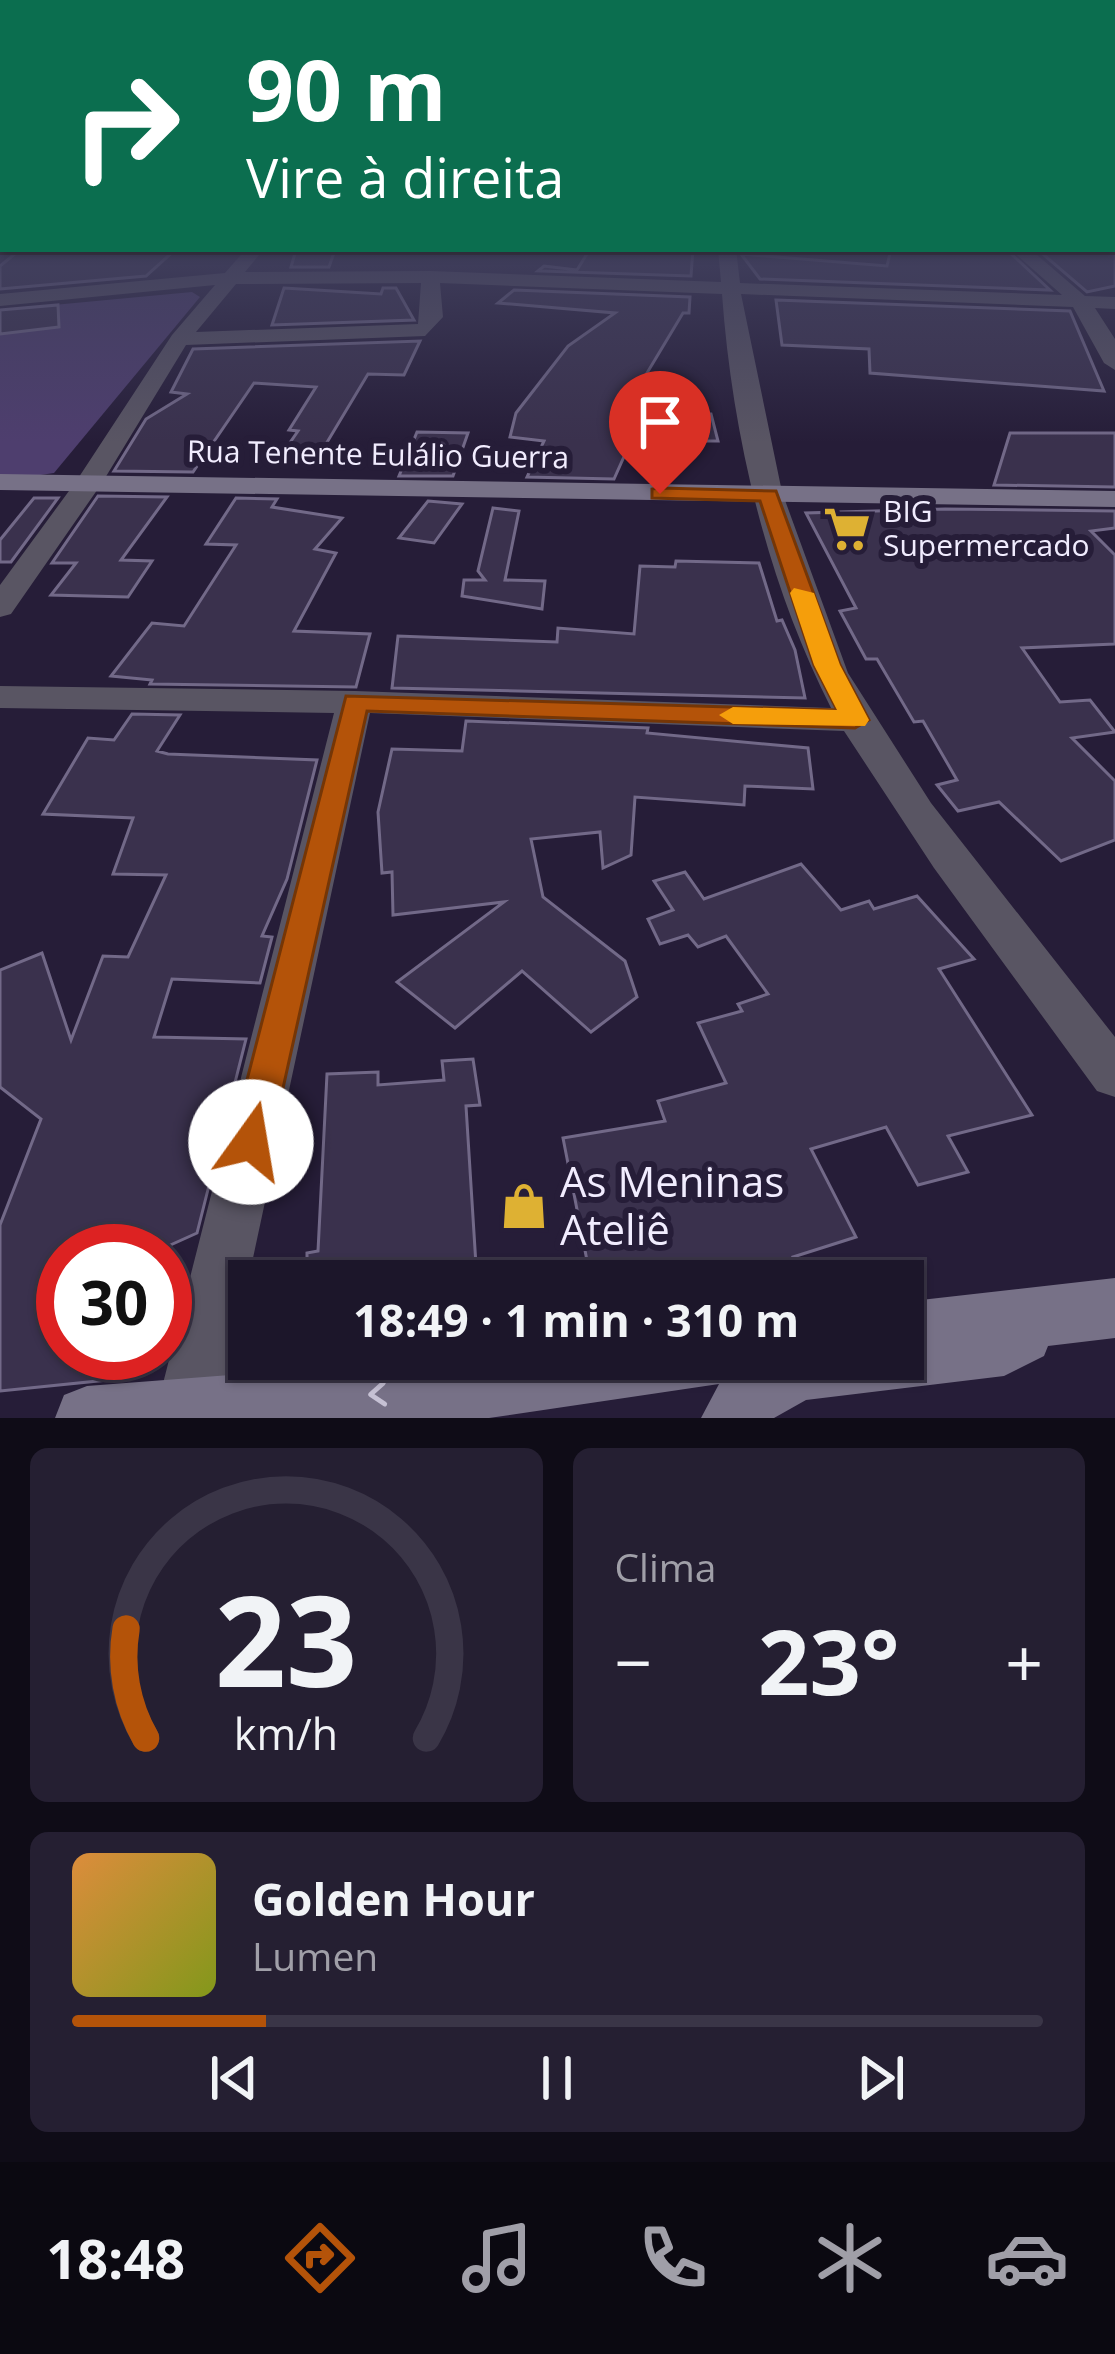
<!DOCTYPE html>
<html lang="pt">
<meta charset="utf-8">
<style>
body{margin:0;font-family:"Open Sans",sans-serif;background:#251f32;color:#f1f3f6;height:100vh;display:flex;flex-direction:column;font-size:45px;white-space:nowrap}
*{box-sizing:border-box;margin:0}
p{font-size:39px;color:#a09fa8}
.icon{flex:none;width:66px;height:66px;fill:none;stroke:currentColor;stroke-width:2;stroke-linecap:round;stroke-linejoin:round}
.map{position:relative;height:1418px;overflow:hidden}
.sheet{display:flex;flex-direction:column;gap:30px;padding:30px;background:#0f0c17;flex:1}
.sheet>*{flex:none}
.banner{position:absolute;left:0px;top:0px;width:1116px;height:252px;box-shadow:0 3px 9px #0004,0 0 0 3px #3a3547;background:#0b6e4f;color:#fff;overflow:hidden}
.speed{position:absolute;left:36px;top:1224px;display:flex;gap:24px;font-size:60px;font-weight:700;text-align:center}
.speed>*{display:grid;place-content:center;width:156px;height:156px;border-radius:50%;background:#1c162a;box-shadow:0 3px 9px #0004,0 0 0 3px #3a3547;line-height:1}
.speed .limit{border:18px solid #d22;background:#fff;color:#111}
.pin{position:absolute;display:grid;place-items:center;width:102px;height:102px;color:#fff;margin:-123px -51px;border-radius:50% 50% 50% 0;rotate:-45deg;box-shadow:0 0 12px #0007}
.pin .icon{rotate:45deg}
.me{position:absolute;width:132px;margin:-66px;rotate:13deg;stroke-linejoin:round;filter:drop-shadow(0 0 9px #0008)}
.turn{display:flex;align-items:center;gap:42px;height:252px;padding:0 48px;font-size:54px}
.turn .icon{width:156px;height:156px;stroke-width:2.5}
.turn b{display:block;font-size:84px;line-height:102px}
.big{font-size:90px;font-weight:700;line-height:1.1}
.sheet .card{flex:1;display:flex;flex-direction:column;justify-content:center;gap:18px;min-width:0;padding:0 42px;border-radius:18px;background:#251f32}
.sheet .dial{align-items:center;gap:0}
.dial svg{height:312px;overflow:visible;fill:none;stroke:#3a3547;stroke-width:7;stroke-linecap:round;text-anchor:middle}
.dial text{fill:#f1f3f6;stroke:none}
.song{display:flex;align-items:center;gap:36px}
.cover{width:144px;height:144px;border-radius:18px;background:linear-gradient(135deg,hsl(30 70% 55%),hsl(70 70% 35%))}
.played{height:12px;border-radius:6px;background:linear-gradient(90deg,#b45309 20%,#3a3547 20%)}
.keys{display:flex;justify-content:space-around;direction:ltr}
.heat{display:flex;justify-content:space-between;align-items:center;font-size:66px;direction:ltr}
.sheet .tiles{flex:1;display:grid;gap:30px;grid-template-columns:1fr 1fr}
.card:last-child{grid-column:span 2}
.trip{position:absolute;left:228px;top:1260px;width:696px;height:120px;border-radius:0px;background:#1c162a;box-shadow:0 3px 9px #0004,0 0 0 3px #3a3547;font-weight:700;line-height:120px;text-align:center}
.tab-bar{display:flex;height:192px;justify-content:space-around;align-items:center;background:#0b0911;color:#a09fa8}
.tab-bar .icon{width:84px;height:84px}
.tab-bar .current{color:#b45309}
.tab-bar b{font-size:54px;color:#f1f3f6}
.map>svg:first-child{display:block}
.green{fill:#4e3e6e}
.building{fill:#3a314d;stroke:#726988;stroke-width:3}
.lines{fill:none;stroke-linecap:round;stroke-linejoin:round}
.street{fill:#595563;fill-rule:evenodd}
.secondary{fill:#777187;fill-rule:evenodd}
.oneway{stroke:#c6c1d4}
.route{fill:#b45309;stroke:#753606;stroke-width:3}
.slow{fill:#f59e0b}
.labels{text-anchor:middle;stroke-width:12;stroke-linejoin:round;paint-order:stroke}
.far-street-label{font-size:30px;fill:#f1ecfe;stroke:#261d38}
.far-poi-label{font-size:30px;fill:#f1ecfe;stroke:#261d38;text-anchor:start}
.near-poi-label{font-size:42px;fill:#f1ecfe;stroke:#261d38;text-anchor:start}
</style>
<div class="map">
<svg width="1115" height="1418" viewBox="0 0 1115 1418">
<rect width="100%" height="100%" fill="#261d38"/>
<path class="green" d="M 192,292 L 200,297 L 54,473 L 0,481 L 0,310 Z"/>
<g class="building">
<path d="M 21,249 L 176,249 L 146,276 L 0,289 L 0,266 Z"/>
<path d="M 590,249 L 693,249 L 691,276 L 538,271 L 544,266 L 577,270 Z"/>
<path d="M 891,249 L 1006,249 L 1050,290 L 760,279 L 741,254 L 887,266 Z"/>
<path d="M 1037,249 L 1115,250 L 1115,286 L 1087,292 Z"/>
<path d="M 296,250 L 335,250 L 329,267 L 291,267 Z"/>
<path d="M 284,288 L 381,294 L 383,288 L 396,288 L 414,320 L 272,325 Z"/>
<path d="M 514,290 L 690,297 L 689,313 L 683,313 L 623,413 L 711,414 L 718,441 L 631,441 L 614,479 L 527,477 L 544,441 L 510,437 L 516,413 L 568,346 L 615,313 L 498,303 Z"/>
<path d="M 776,300 L 1070,311 L 1104,391 L 870,373 L 869,349 L 782,345 Z"/>
<path d="M 58,305 L 59,327 L 0,334 L 0,310 Z"/>
<path d="M 420,341 L 404,375 L 368,374 L 323,449 L 287,447 L 298,431 L 289,430 L 316,387 L 254,383 L 193,472 L 114,471 L 146,419 L 187,394 L 171,392 L 193,349 Z"/>
<path d="M 417,432 L 468,433 L 453,476 L 399,476 Z"/>
<path d="M 1010,433 L 1115,433 L 1115,487 L 994,485 Z"/>
<path d="M 98,496 L 167,497 L 121,560 L 152,561 L 128,597 L 51,595 L 76,563 L 52,563 Z"/>
<path d="M 34,498 L 58,498 L 11,562 L 0,562 L 0,540 Z"/>
<path d="M 236,498 L 277,499 L 272,507 L 342,518 L 315,549 L 336,553 L 294,631 L 370,634 L 356,687 L 150,684 L 152,680 L 111,676 L 152,623 L 184,626 L 236,545 L 206,544 Z"/>
<path d="M 428,501 L 462,504 L 434,543 L 399,538 Z"/>
<path d="M 493,508 L 519,511 L 505,580 L 545,581 L 542,609 L 462,596 L 464,580 L 485,580 L 478,571 Z"/>
<path d="M 945,509 L 1115,511 L 1115,528 L 1091,531 L 1115,555 L 1115,644 L 1022,648 L 1060,702 L 1090,700 L 1115,732 L 1072,738 L 1115,781 L 1115,840 L 1061,861 L 999,802 L 958,811 L 937,785 L 957,780 L 923,721 L 914,722 L 877,659 L 866,659 L 840,611 L 856,608 L 806,513 Z"/>
<path d="M 676,561 L 759,563 L 777,621 L 782,620 L 795,650 L 805,698 L 392,688 L 398,636 L 557,642 L 558,628 L 634,634 L 640,566 L 675,567 Z"/>
<path d="M 132,714 L 180,715 L 157,751 L 168,754 L 317,760 L 287,879 L 262,936 L 272,937 L 260,983 L 172,979 L 154,1037 L 246,1039 L 197,1233 L 157,1251 L 63,1251 L 63,1353 L 124,1353 L 117,1379 L 0,1391 L 0,1225 L 41,1119 L 0,1087 L 0,970 L 42,953 L 71,1040 L 103,956 L 128,957 L 166,875 L 113,874 L 133,818 L 43,814 L 88,738 L 114,740 Z"/>
<path d="M 466,721 L 648,728 L 647,733 L 808,748 L 813,789 L 745,786 L 744,805 L 635,797 L 631,855 L 603,868 L 600,832 L 531,839 L 543,897 L 625,961 L 637,997 L 591,1032 L 522,971 L 455,1028 L 397,982 L 504,902 L 393,915 L 392,872 L 382,873 L 378,812 L 392,749 L 462,751 Z"/>
<path d="M 801,864 L 841,910 L 869,901 L 874,909 L 917,896 L 974,959 L 939,969 L 1032,1115 L 948,1136 L 968,1172 L 918,1185 L 886,1127 L 811,1149 L 856,1237 L 793,1257 L 802,1281 L 591,1281 L 563,1138 L 665,1121 L 658,1101 L 726,1083 L 698,1023 L 742,1011 L 738,1004 L 768,994 L 726,936 L 698,947 L 688,935 L 660,944 L 648,919 L 673,910 L 654,881 L 685,872 L 704,899 Z"/>
<path d="M 473,1059 L 480,1105 L 466,1106 L 477,1281 L 307,1281 L 307,1253 L 318,1251 L 327,1074 L 378,1072 L 378,1085 L 444,1080 L 442,1061 Z"/>
</g>
<g class="lines">
<path class="street" d="M 246,249 L 264,249 L 245,272 L 430,271 L 721,282 L 718,249 L 736,249 L 740,283 L 1062,295 L 1010,249 L 1030,249 L 1085,296 L 1115,297 L 1115,309 L 1095,308 L 1115,339 L 1115,370 L 1104,363 L 1073,307 L 741,294 L 782,492 L 848,673 L 931,803 L 1115,1037 L 1115,1097 L 1097,1091 L 934,868 L 844,731 L 370,713 L 221,1407 L 217,1418 L 161,1418 L 157,1407 L 334,713 L 0,708 L 0,686 L 355,691 L 831,708 C 767,582 732,434 722,294 L 440,283 L 443,317 L 425,336 L 186,345 L 102,483 L 11,614 L 0,617 L 0,585 L 77,480 L 172,335 L 215,285 L 0,306 L 0,294 L 225,273 ZM 421,283 L 418,324 L 196,332 L 236,284 Z"/>
<g class="secondary">
<path d="M 0,474 L 1115,491 L 1115,507 L 0,490 Z"/>
<path d="M 1115,1278 L 1115,1338 L 1048,1346 L 1044,1356 L 1004,1376 L 806,1400 L 774,1418 L 701,1418 L 719,1384 L 489,1418 L 55,1418 L 64,1395 L 87,1386 L 440,1359 L 734,1359 L 728,1373 L 749,1359 L 903,1359 L 903,1302 Z"/>
</g>
</g>
<defs><path id="oneway-chevron" d="M-2-3.5L2.5 0L-2 3.5" fill="none" stroke-width="1.6" stroke-linecap="round" stroke-linejoin="round" transform="scale(3)"/></defs>
<use class="oneway" href="#oneway-chevron" transform="translate(378 1394) rotate(176)"/>
<linearGradient id="sky" x2="0" y2="1"><stop stop-color="#15101f"/><stop offset="0.55" stop-color="#41405e"/><stop offset="1" stop-color="#41405e" stop-opacity="0"/></linearGradient>
<rect width="1115" height="442" fill="url(#sky)"/>
<path class="route" d="M 660,488 L 776,491 L 840,665 L 869,720 L 855,728 L 367,711 L 271,1142 L 265,1156 L 251,1161 L 237,1156 L 231,1142 L 346,696 L 837,710 L 814,665 L 760,501 L 652,498 L 652,489 Z"/>
<path class="slow" d="M 794,588 L 814,593 L 840,665 L 869,720 L 865,726 L 733,724 L 719,715 L 733,707 L 837,710 L 814,665 L 790,593 Z"/>
<defs>
<symbol id="supermarket-bare" viewBox="-9 -9 18 18"><path d="M-6-5.5h2.5l.6 2H6L4.5 2H-2.5L-4.4-4H-6ZM-1.5 3.2a1.3 1.3 0 1 0 .1 0ZM3 3.2a1.3 1.3 0 1 0 .1 0Z" fill="#deb133" stroke="#261d38" stroke-width="2.5" paint-order="stroke"/></symbol>
<symbol id="shop-bare" viewBox="-9 -9 18 18"><path d="M-5-2.5h2.3a2.7 3.5 0 0 1 5.4 0H5L5.5 6h-11ZM-1.5-2.5h3a1.5 2.3 0 0 0-3 0Z" fill="#deb133" stroke="#261d38" stroke-width="2.5" paint-order="stroke"/></symbol>
</defs>
<g fill-rule="evenodd">
<use href="#supermarket-bare" x="814" y="496" width="66" height="66"/>
<use href="#shop-bare" x="491" y="1173" width="66" height="66"/>
</g>
<g class="labels">
<g class="far-street-label">
<text transform="translate(378 455) rotate(1)" y="10">Rua Tenente Eulálio Guerra</text>
</g>
<g class="far-poi-label">
<text x="883" y="522">BIG<tspan x="883" dy="34">Supermercado</tspan></text>
</g>
<g class="near-poi-label">
<text x="560" y="1197">As Meninas<tspan x="560" dy="48">Ateliê</tspan></text>
</g>
</g>
</svg>
<div class="speed"><div class="limit">30</div></div>
<div class="pin" style="left:660px;top:494px;background:#d93025"><svg class="icon" aria-label="arrive" viewBox="0 0 24 24"><path d="M6 21V4h12l-3 4 3 4H6"/></svg></div>
<svg class="me" style="left:251px;top:1142px" viewBox="-20 -20 40 40"><circle r="19" fill="#fff"/><path d="M0-13L10 11 0 6-10 11z" fill="#b45309"/></svg>
<div class="trip">18:49 · 1 min · 310 m</div>
<div class="banner">
<div class="turn"><svg class="icon" aria-label="right" viewBox="0 0 24 24"><path d="M7 20v-9h11M14 6l5 5-5 5"/></svg><div><b>90 m</b>Vire à direita</div></div>
</div>
</div>
<section class="sheet">
<div class="tiles">
<div class="card dial"><svg viewBox="0 0 100 80">
<path d="M14 69A42 42 0 1 1 86 69"/>
<path d="M14 69A42 42 0 0 1 9 41" stroke="#b45309"/>
<text x="50" y="56" font-size="32" font-weight="700">23</text>
<text x="50" y="72" font-size="11">km/h</text>
</svg></div>
<div class="card"><p>Clima</p>
<div class="heat"><a>−</a><b class="big">23°</b><a>+</a></div>
</div>
<div class="card">
<div class="song"><i class="cover"></i><div><b>Golden Hour</b><p>Lumen</p></div></div>
<div class="played"></div>
<div class="keys"><svg class="icon" aria-label="previous" viewBox="0 0 24 24"><path d="M18 5L8 12l10 7zM5 5v14"/></svg><svg class="icon" aria-label="pause" viewBox="0 0 24 24"><path d="M8 5v14M16 5v14"/></svg><svg class="icon" aria-label="next" viewBox="0 0 24 24"><path d="M6 5l10 7-10 7zM19 5v14"/></svg></div>
</div>
</div>
</section>
<nav class="tab-bar">
<b>18:48</b>
<svg class="icon current" aria-label="directions" viewBox="0 0 24 24"><path d="M12 3l9 9-9 9-9-9zM9 14v-3h6M13 9l2 2-2 2"/></svg>
<svg class="icon" aria-label="music" viewBox="0 0 24 24"><path d="M9 18V5l10-2v13"/><circle cx="6" cy="18" r="3"/><circle cx="16" cy="16" r="3"/></svg>
<svg class="icon" aria-label="phone" viewBox="0 0 24 24"><path d="M5 4h4l2 5-3 2q2 4 5 5l2-3 5 2v4C11 20 4 13 5 4z"/></svg>
<svg class="icon" aria-label="climate" viewBox="0 0 24 24"><path d="M12 3v18M4 7l16 10M4 17L20 7"/></svg>
<svg class="icon" aria-label="car" viewBox="0 0 24 24"><path d="M5 17H2v-5l4-1 3-4h7l3 4 3 1v5h-3M9 17h6M6 11h13"/><circle cx="7" cy="17" r="2"/><circle cx="17" cy="17" r="2"/></svg>
</nav>
